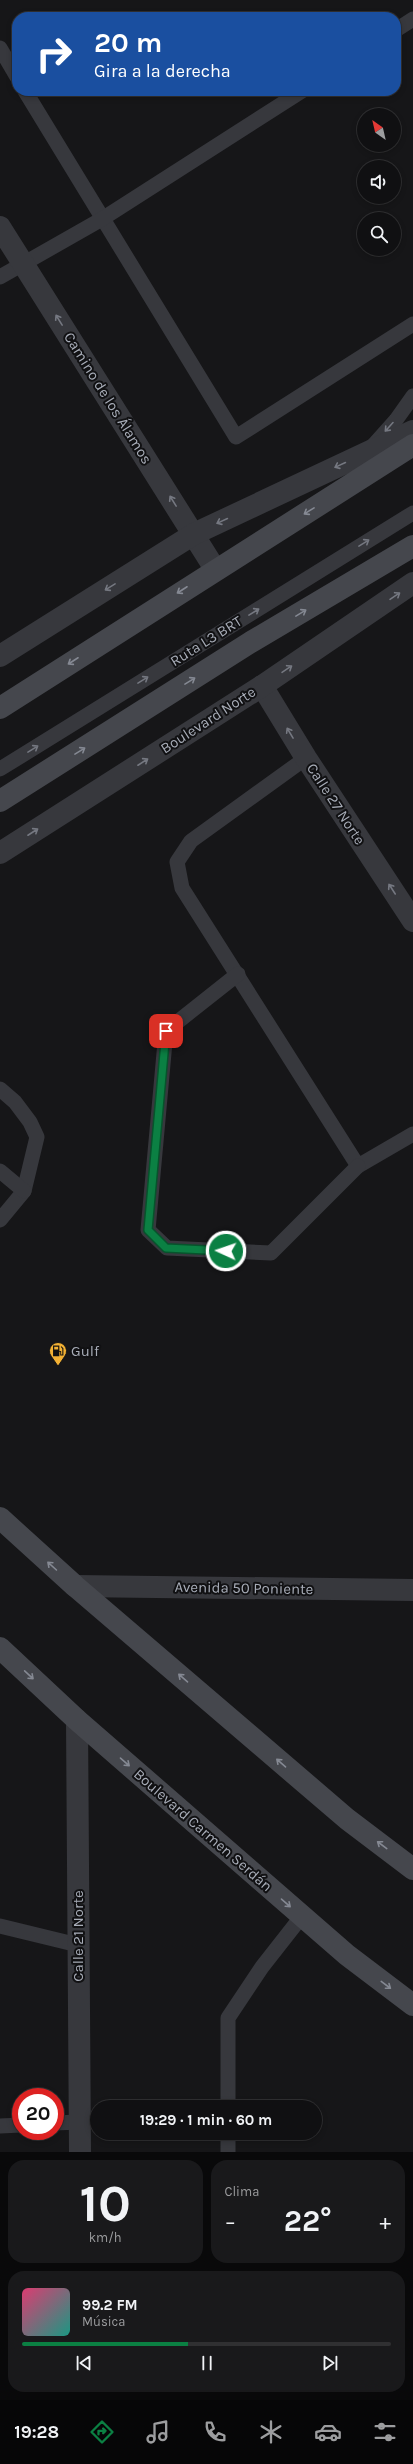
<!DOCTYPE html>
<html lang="es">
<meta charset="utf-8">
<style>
body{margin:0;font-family:Karla,sans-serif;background:#19191b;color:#f1f3f6;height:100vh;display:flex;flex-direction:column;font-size:15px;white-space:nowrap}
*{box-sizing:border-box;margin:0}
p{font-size:13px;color:#9c9d9f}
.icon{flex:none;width:22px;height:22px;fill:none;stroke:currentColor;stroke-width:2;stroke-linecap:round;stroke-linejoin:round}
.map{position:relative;height:2152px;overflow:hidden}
.sheet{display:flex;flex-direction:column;gap:8px;padding:8px;background:#09090a;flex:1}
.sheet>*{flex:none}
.top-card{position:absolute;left:12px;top:12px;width:389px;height:84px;border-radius:16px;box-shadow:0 2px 6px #0003,0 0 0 1px #303032;background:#1a4fa0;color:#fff;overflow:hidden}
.needle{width:26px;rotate:326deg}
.controls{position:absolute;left:357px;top:108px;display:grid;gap:8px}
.controls a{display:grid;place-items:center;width:44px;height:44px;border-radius:50%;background:#101012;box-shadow:0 2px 6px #0003,0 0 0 1px #303032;font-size:20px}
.speed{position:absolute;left:12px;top:2088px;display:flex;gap:8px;font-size:20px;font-weight:700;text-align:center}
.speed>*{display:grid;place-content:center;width:52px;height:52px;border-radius:50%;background:#101012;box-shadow:0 2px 6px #0003,0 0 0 1px #303032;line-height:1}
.speed .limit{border:6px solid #d22;background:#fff;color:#111}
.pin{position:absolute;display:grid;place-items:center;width:34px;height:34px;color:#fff;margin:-17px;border-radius:8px;box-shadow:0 2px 6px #0006}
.me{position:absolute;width:44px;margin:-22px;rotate:273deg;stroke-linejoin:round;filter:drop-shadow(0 0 3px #0008)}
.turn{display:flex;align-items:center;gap:14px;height:84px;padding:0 16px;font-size:18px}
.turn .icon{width:52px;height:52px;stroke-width:2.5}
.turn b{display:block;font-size:28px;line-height:34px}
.big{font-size:30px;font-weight:700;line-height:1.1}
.sheet .tile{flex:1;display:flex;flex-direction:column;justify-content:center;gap:6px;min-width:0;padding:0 14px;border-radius:16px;background:#19191b}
.sheet .dial{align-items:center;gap:0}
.dial b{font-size:52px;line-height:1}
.song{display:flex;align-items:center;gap:12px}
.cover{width:48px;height:48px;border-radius:6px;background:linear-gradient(135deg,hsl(340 70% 55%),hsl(170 70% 35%))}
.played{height:4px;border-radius:2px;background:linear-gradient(90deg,#0b8043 45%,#303032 45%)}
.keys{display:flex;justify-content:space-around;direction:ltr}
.heat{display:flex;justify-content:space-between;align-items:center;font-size:22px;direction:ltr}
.sheet .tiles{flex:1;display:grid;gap:8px;grid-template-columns:1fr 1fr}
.tile:last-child{grid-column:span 2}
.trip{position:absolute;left:90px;top:2100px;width:232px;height:40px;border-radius:20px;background:#101012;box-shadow:0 2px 6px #0003,0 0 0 1px #303032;font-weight:700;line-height:40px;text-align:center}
.tab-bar{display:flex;height:64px;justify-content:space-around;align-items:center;background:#060607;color:#9c9d9f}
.tab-bar .icon{width:28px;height:28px}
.tab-bar .selected{color:#0b8043}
.tab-bar b{font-size:18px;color:#f1f3f6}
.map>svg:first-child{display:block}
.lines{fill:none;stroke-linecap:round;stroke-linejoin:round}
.service{stroke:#37383d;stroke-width:15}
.minor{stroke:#37383d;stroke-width:22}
.tertiary{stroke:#37383d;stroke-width:22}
.secondary{stroke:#45474d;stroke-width:22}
.oneway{stroke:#757881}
.oneway2{stroke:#858993}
.route-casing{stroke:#07532c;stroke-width:10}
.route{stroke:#0b8043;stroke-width:7}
.labels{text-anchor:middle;stroke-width:4;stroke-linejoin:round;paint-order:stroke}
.street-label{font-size:15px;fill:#a8adb8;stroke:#111113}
.poi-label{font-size:15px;fill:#a8adb8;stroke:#111113;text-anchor:start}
</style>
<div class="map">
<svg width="413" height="2152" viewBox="0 0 413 2152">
<rect width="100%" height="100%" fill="#161618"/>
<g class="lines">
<g class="service">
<path d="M 396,30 L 413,19"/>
<path d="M 0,48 L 17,77"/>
<path d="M 25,91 L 236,437 L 413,324"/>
<path d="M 0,277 L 102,219 L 302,91"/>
<path d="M 371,448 L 396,420 L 413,396"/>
<path d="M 306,758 L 191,841 L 177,862 L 182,888 L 358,1166 L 413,1134"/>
<path d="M 0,769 L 413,513"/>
<path d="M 238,974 L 166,1031 L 148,1230 L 167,1248 L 271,1253 L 358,1166"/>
<path d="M 0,1089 L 15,1102 L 30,1122 L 37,1137 L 24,1191 L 0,1220"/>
<path d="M 0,1171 L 24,1191"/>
<path d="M 0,1926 L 78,1945"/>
<path d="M 228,2107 L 228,2018 L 262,1967 L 302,1916"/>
<path d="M 55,2123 L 79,2122"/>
<path d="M 0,2126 L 21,2125"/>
<path d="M 228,2133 L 228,2152"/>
</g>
<g class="minor">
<path d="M 0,227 L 215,569"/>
<path d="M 0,656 L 194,534 L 413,431"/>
<path d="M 262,686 L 306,758 L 413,921"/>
<path d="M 0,853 L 262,686 L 413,583"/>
<path d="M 75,1586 L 413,1590"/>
</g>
<path class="tertiary" d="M 77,1720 L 80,2152"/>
<g class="secondary">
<path d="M 0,708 L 413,445"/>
<path d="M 0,801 L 251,642 L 413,546"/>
<path d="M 0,1518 L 75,1586 L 347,1819 L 413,1869"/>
<path d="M 0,1648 L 77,1720 L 347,1955 L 413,2005"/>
</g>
</g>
<defs><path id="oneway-shaft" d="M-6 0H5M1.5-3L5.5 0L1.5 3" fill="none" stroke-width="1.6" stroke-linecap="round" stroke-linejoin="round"/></defs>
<g class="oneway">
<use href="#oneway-shaft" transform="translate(59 320) rotate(-122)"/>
<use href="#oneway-shaft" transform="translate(389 427) rotate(132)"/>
<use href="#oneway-shaft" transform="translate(340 465) rotate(155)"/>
<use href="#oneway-shaft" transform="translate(173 501) rotate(-122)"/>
<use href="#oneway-shaft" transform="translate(222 521) rotate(155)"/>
<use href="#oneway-shaft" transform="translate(364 543) rotate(-32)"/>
<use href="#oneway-shaft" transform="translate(110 587) rotate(148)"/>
<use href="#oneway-shaft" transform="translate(395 596) rotate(-34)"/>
<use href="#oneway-shaft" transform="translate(254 612) rotate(-32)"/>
<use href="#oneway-shaft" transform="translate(287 669) rotate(-34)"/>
<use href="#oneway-shaft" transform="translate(143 680) rotate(-32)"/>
<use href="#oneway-shaft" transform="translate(290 733) rotate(-121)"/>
<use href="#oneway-shaft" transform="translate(33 749) rotate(-32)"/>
<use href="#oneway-shaft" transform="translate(143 762) rotate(-33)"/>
<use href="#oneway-shaft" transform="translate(33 832) rotate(-33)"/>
<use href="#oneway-shaft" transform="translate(392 889) rotate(-123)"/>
</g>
<g class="oneway2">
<use href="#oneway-shaft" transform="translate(309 511) rotate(148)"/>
<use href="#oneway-shaft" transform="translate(182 590) rotate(147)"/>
<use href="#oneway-shaft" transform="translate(301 613) rotate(-31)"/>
<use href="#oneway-shaft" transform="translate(73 661) rotate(147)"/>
<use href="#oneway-shaft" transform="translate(190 681) rotate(-32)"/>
<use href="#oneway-shaft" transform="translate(80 751) rotate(-32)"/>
<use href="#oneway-shaft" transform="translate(52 1566) rotate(-138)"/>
<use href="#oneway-shaft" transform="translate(29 1675) rotate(43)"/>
<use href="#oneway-shaft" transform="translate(183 1678) rotate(-139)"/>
<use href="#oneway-shaft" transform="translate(125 1762) rotate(41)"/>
<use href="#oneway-shaft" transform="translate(281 1763) rotate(-139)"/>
<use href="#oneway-shaft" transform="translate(382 1845) rotate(-143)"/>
<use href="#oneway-shaft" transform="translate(286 1903) rotate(41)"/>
<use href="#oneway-shaft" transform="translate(386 1985) rotate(37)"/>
</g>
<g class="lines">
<defs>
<path id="route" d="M 166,1031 L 148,1230 L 166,1248 L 226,1251"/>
</defs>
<use href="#route" class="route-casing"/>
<use href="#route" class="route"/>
</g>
<defs>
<symbol id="fuel-pin" viewBox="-11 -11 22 30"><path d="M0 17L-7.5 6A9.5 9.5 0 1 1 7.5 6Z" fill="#f2b134" stroke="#111113"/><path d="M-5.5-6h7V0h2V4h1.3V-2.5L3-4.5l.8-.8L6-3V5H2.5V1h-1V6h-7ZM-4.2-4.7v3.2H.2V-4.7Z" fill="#111"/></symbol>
</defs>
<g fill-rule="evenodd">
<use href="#fuel-pin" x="48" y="1341" width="20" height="27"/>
</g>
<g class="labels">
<g class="street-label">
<text transform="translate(108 398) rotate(58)" y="5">Camino de los Álamos</text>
<text transform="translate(206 641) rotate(-32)" y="5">Ruta L3 BRT</text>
<text transform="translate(208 720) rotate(-33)" y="5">Boulevard Norte</text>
<text transform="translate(336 804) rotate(57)" y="5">Calle 27 Norte</text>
<text transform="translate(244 1588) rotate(1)" y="5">Avenida 50 Poniente</text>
<text transform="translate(203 1830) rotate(41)" y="5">Boulevard Carmen Serdán</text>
<text transform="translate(78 1936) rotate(-90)" y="5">Calle 21 Norte</text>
</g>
<g class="poi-label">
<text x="71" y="1356">Gulf</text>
</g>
</g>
</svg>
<div class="controls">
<a><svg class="needle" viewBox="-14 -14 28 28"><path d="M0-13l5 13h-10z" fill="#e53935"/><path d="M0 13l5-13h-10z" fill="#9c9d9f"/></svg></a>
<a><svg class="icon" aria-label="sound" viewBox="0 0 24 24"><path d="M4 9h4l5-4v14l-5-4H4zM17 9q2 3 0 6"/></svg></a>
<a><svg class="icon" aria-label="search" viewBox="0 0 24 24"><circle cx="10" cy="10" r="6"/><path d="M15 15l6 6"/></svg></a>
</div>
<div class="speed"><div class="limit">20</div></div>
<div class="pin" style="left:166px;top:1031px;background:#d93025"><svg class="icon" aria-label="arrive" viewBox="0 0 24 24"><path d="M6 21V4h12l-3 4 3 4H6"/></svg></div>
<svg class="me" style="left:226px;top:1251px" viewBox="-20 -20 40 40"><circle r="17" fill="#0b8043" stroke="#fff" stroke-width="3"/><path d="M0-11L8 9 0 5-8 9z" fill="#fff"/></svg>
<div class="trip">19:29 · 1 min · 60 m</div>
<div class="top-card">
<div class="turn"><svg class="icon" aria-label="right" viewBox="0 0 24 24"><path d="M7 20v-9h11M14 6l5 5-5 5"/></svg><div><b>20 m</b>Gira a la derecha</div></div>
</div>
</div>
<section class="sheet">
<div class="tiles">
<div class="tile dial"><b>10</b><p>km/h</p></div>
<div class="tile"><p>Clima</p>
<div class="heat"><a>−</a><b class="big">22°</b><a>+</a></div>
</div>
<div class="tile">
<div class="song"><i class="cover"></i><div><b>99.2 FM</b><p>Música</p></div></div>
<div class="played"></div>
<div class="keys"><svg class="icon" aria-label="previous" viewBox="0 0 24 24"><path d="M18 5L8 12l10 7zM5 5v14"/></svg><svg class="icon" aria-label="pause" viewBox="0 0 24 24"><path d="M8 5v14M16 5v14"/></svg><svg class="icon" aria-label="next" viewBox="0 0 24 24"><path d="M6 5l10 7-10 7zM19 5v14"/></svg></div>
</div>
</div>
</section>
<nav class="tab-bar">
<b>19:28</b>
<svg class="icon selected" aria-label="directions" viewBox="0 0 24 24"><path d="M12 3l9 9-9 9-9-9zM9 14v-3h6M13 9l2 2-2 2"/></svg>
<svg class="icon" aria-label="music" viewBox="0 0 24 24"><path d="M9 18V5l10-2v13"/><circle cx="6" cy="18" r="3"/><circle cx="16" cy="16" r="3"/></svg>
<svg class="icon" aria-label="phone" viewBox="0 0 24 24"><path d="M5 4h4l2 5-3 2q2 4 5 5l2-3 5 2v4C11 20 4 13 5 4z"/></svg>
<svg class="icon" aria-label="climate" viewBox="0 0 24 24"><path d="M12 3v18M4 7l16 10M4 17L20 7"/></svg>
<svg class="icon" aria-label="car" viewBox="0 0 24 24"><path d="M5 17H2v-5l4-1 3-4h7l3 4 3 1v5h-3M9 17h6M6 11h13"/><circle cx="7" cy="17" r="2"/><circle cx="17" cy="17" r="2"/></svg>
<svg class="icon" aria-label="filters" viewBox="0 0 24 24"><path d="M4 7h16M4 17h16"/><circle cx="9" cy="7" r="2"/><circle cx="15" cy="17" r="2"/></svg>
</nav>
